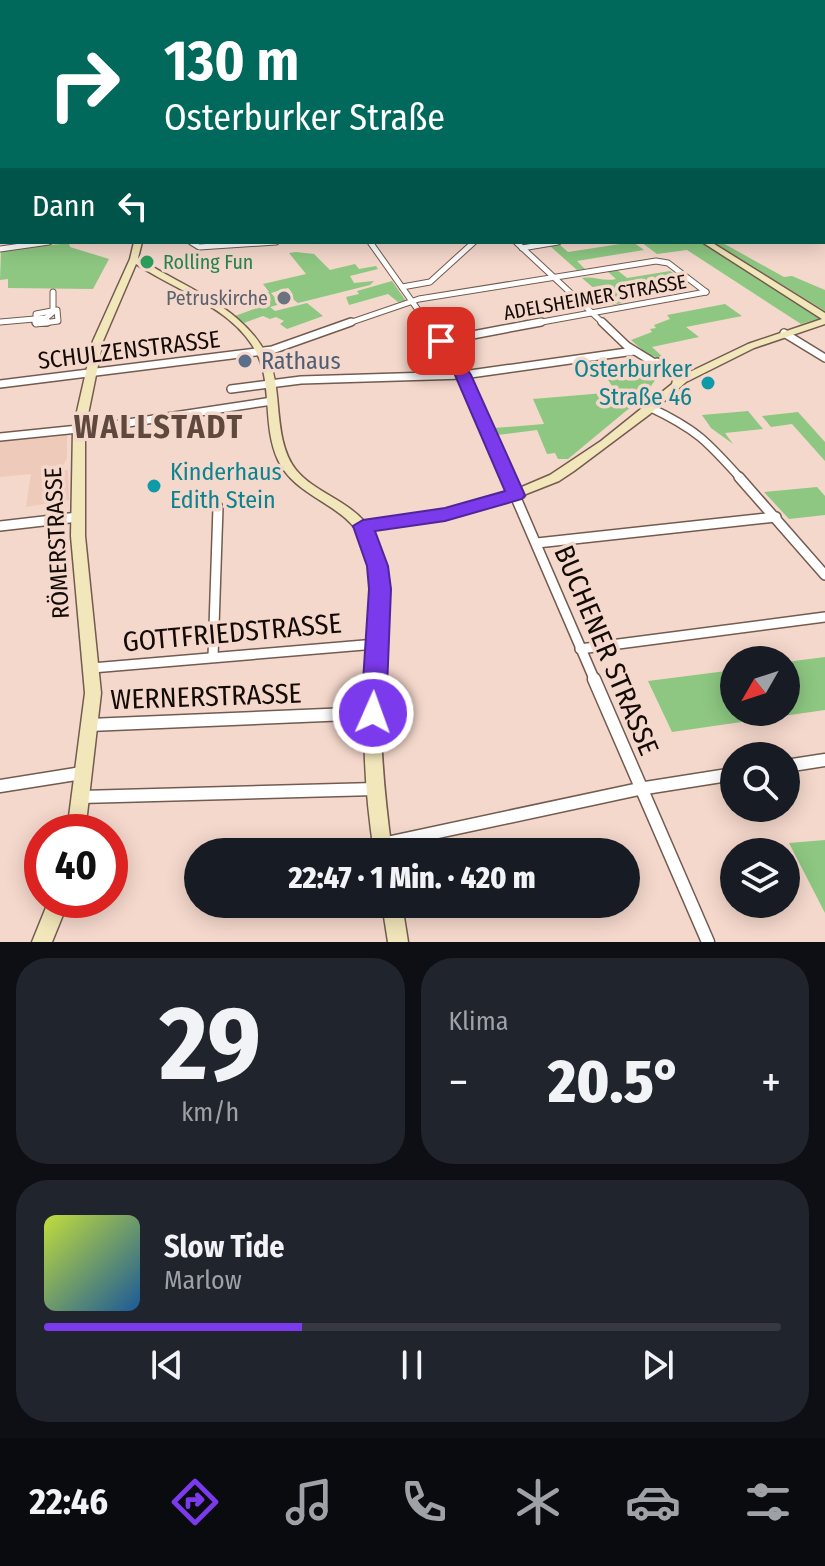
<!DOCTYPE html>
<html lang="de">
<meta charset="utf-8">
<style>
body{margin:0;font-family:"Fira Sans Condensed",sans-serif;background:#20242c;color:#f1f3f6;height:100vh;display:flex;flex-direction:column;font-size:30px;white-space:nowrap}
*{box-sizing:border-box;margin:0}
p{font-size:26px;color:#9ea1a6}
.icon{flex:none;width:44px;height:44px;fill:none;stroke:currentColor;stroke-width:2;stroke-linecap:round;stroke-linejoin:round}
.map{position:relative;height:942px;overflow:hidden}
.sheet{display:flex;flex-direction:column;gap:16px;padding:16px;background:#0d0f14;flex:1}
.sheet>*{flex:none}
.top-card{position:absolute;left:0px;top:0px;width:826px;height:244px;box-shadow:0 4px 20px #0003;background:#00695c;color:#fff;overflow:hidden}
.needle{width:52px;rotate:231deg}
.controls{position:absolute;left:720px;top:646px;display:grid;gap:16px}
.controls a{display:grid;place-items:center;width:80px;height:80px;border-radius:50%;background:#171b24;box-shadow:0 4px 20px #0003;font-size:40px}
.speed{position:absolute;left:24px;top:814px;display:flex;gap:16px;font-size:40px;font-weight:700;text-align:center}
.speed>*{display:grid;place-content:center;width:104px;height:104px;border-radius:50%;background:#171b24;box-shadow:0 4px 20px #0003;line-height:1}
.speed .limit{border:12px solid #d22;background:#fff;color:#111}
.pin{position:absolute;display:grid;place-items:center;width:68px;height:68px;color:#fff;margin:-34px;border-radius:16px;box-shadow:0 4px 12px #0006}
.me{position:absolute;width:88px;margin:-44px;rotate:2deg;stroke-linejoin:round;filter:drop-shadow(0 0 6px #0008)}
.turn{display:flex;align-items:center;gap:28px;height:168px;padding:0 32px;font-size:36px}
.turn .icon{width:104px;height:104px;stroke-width:2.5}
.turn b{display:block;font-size:56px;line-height:68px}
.then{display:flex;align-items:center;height:76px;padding:0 32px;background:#0003;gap:16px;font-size:30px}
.big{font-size:60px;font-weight:800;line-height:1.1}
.sheet .widget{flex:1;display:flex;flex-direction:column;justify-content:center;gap:12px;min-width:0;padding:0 28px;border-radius:32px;background:#20242c}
.sheet .dial{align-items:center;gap:0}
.dial b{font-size:104px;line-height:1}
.song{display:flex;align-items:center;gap:24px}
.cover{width:96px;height:96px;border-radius:12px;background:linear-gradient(135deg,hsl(70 70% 55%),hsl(210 70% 35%))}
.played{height:8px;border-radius:4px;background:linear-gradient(90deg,#7c3aed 35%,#363941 35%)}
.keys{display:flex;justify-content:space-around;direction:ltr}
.heat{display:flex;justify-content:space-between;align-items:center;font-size:44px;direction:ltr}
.sheet .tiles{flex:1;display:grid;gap:16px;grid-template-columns:1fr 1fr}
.widget:last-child{grid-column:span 2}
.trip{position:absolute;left:184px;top:838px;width:456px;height:80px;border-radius:40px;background:#171b24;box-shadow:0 4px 20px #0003;font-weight:800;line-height:80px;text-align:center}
.menu{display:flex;height:128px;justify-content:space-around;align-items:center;background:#090b0e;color:#9ea1a6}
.menu .icon{width:56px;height:56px}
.menu .selected{color:#7c3aed}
.menu b{font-size:36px;color:#f1f3f6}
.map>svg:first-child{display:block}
.built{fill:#eecaba}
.green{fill:#8dc781}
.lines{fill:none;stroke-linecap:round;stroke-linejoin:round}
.street-far3-casing{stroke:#735b50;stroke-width:7}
.street-far2-casing{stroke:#735b50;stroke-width:10}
.street-far1-casing{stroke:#735b50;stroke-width:12}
.street-casing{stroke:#735b50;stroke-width:15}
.secondary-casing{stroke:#735b50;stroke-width:3}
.highway-casing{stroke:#907415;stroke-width:3}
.street-far3{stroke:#fff;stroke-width:5}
.street-far2{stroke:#fff;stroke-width:7}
.street-far1{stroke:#fff;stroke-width:9}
.street{stroke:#fff;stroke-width:12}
.secondary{fill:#f2e6bb;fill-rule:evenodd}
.highway{fill:#d3ac1c;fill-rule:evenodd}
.route{fill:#7c3aed;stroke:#51269a;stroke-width:2}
.leisure-dot{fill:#2e9e5b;stroke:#f5d8cc;stroke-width:3}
.worship-dot{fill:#6b7280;stroke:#f5d8cc;stroke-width:3}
.service-dot{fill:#5c6f8a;stroke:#f5d8cc;stroke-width:3}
.culture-dot{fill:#0f9aa8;stroke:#f5d8cc;stroke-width:3}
.labels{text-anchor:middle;stroke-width:7;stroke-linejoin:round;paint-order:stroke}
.far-leisure-label{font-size:20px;fill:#27864d;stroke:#f5d8cc;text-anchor:start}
.far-street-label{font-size:20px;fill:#140b07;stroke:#f5d8cc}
.far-worship-label{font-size:20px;fill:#5b616d;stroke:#f5d8cc;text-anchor:end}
.street-label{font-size:24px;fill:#140b07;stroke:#f5d8cc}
.service-label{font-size:24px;fill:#4e5e75;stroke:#f5d8cc;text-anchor:start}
.culture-label{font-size:24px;fill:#0d838f;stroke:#f5d8cc;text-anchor:end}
.near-street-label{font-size:28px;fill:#140b07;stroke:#f5d8cc}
.district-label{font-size:32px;font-weight:bold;letter-spacing:2px;fill:#5f483d;stroke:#f5d8cc}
</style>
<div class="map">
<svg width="825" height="942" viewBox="0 0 825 942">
<rect width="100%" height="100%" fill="#f5d8cc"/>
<path class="built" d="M 49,434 L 49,438 L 67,435 L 67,458 L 61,470 L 68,470 L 69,500 L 26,507 L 31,474 L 0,477 L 0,439 Z"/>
<g class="green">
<path d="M 633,242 L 644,250 L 577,261 L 585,269 L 577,270 L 550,246 L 560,245 L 568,252 Z"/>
<path d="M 641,242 L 701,242 L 821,318 L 801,324 L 687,250 L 657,254 Z"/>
<path d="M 713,242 L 721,242 L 784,277 L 792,276 L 825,290 L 825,311 Z"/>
<path d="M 69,243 L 70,247 L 109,259 L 93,289 L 8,288 L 8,279 L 0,280 L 1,251 Z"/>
<path d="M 296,252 L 314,254 L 330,270 L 355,264 L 359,269 L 376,266 L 378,269 L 350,276 L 354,283 L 374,281 L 370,285 L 298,303 L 285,293 L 291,291 L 288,288 L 271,293 L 281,304 L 270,307 L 275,311 L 307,303 L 323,316 L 287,329 L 280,324 L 284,321 L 276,317 L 270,319 L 263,316 L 244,323 L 235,316 L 265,305 L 257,295 L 269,292 L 263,284 L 306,274 L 289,253 Z"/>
<path d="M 617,270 L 627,278 L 670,271 L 687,283 L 621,295 L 623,298 L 617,299 L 622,303 L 613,305 L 582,278 C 595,276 603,282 616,279 L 607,271 Z"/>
<path d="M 392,281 L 406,301 L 398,302 L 388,294 L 349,305 L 346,297 L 359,294 L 357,291 Z"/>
<path d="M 725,304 L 742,316 L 686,327 L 699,337 L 652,347 L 665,359 L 648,355 L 631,340 L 652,332 L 650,329 L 656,328 L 654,325 L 670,319 L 667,315 Z"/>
<path d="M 647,366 L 658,376 L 644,396 L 568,459 L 558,459 L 555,453 L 547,454 L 537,430 L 497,435 L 494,428 L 544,424 L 533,399 L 616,392 L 603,372 Z"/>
<path d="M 748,411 L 763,429 L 725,433 L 733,444 L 711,428 L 702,415 Z"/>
<path d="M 798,412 L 825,442 L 825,461 L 792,424 L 771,427 L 762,416 Z"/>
<path d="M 817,487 L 825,496 L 825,515 L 789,519 L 764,492 Z"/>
<path d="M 825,657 L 825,710 L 672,732 L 648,681 L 734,670 L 734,712 L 786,712 L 786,662 Z"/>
<path d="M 825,840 L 825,913 L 789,843 Z"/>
</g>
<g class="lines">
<defs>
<g id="street-far3">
<path d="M 191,242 L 199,247 L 276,242"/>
<path d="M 370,242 L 428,324"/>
<path d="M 516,242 L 604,324"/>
<path d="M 522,248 L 558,242"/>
<path d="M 0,249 L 49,242"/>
<path d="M 402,287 L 430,282 L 474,242"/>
<path d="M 57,310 L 58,321 L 36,324 L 36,314 Z"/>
<path d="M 0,322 L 46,318 L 53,312 L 53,292"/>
<path d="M 346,324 L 419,299 L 656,261 L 668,263 L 706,292"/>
<path d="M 531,324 L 706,292"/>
</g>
<g id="street-far2">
<path d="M 36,322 L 47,322"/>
<path d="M 426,322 L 463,375 L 508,479"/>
<path d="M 602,322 L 627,346 L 682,380"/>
<path d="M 784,333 L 825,358"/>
<path d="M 441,341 L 541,322"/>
<path d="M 657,362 L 689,375"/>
<path d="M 0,384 L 272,350 L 351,322"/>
<path d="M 231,389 L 301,380 L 463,375 L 634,351"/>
<path d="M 649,407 C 696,429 707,441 741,479"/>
<path d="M 0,437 L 108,426 L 272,401"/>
</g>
<g id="street-far1">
<path d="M 507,477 L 595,681"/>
<path d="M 739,477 L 825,575"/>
<path d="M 0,526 L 78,517"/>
<path d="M 537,543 L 776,517"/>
<path d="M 580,649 L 825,617"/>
<path d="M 213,657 L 218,507"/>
<path d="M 92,668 L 376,644"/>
</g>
<g id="street">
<path d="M 594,679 L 708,942"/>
<path d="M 89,725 L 373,713"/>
<path d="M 786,766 L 825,760"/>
<path d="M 0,786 L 82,773"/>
<path d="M 81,797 L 375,789"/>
<path d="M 382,844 L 639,789 L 734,774"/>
</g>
<g id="secondary">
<rect x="824" y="131" width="1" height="4"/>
<rect x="0" y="183" width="2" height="4"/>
<rect x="824" y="189" width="1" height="4"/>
<path d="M 134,242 L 142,242 L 138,258 C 189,291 263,313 275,381 C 280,409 277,446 296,470 C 313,491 344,499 364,521 L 445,510 L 510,492 L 550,475 L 601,441 L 672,384 L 673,380 L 748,344 L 822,319 L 702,242 L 711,242 L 825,313 L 825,324 L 754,348 L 686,382 L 650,414 L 574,471 L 559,481 L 526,494 L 524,497 L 445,518 L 370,530 C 401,586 382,656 381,717 C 381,762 386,807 392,852 L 374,852 C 367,806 363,759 365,712 C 367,663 383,588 364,543 C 347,503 296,499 278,460 C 265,432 270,400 263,370 C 249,313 180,293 136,264 L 103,341 L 85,429 L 85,536 L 101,693 L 85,832 L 67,832 L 85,693 L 71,536 L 73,429 L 93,341 L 130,259 Z"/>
<path d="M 49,900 L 69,900 L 52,942 L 32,942 Z"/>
<path d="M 382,904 L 402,904 L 408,942 L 388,942 Z"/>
</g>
<g id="highway">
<rect x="824" y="123" width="1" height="4"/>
<rect x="0" y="171" width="2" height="4"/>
</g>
</defs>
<use href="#street-far3" class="street-far3-casing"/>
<use href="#street-far2" class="street-far2-casing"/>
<use href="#street-far1" class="street-far1-casing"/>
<use href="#street" class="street-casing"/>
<use href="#secondary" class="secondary-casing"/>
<use href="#highway" class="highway-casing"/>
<use href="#street-far3" class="street-far3"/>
<use href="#street-far2" class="street-far2"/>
<use href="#street-far1" class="street-far1"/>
<use href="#street" class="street"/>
<use href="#secondary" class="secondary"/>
<use href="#highway" class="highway"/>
</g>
<linearGradient id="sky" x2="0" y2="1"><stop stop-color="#63b4d7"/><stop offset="0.46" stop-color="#faede8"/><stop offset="1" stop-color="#faede8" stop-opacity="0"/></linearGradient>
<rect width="825" height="245" fill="url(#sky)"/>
<path class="route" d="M 441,336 L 447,338 L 471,375 L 525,495 L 522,499 L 445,521 L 375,531 L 388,566 L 391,589 L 386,713 L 382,720 L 373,724 L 365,720 L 361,713 L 369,589 L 367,566 L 353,526 L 363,520 L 445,508 L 505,491 L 455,375 L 434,341 Z"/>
<circle class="leisure-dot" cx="147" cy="262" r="8"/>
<circle class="worship-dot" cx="284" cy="298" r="8"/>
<circle class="service-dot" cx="245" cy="361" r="8"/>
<g class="culture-dot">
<circle cx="708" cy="383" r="8"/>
<circle cx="154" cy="486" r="8"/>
</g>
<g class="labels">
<g class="far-leisure-label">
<text x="163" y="269">Rolling Fun</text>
</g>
<g class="far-street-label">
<text transform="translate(595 297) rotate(-10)" y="7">ADELSHEIMER STRASSE</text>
</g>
<g class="far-worship-label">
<text x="268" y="305">Petruskirche</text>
</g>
<g class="street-label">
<text transform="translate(129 350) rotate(-7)" y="8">SCHULZENSTRASSE</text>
<text transform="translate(57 543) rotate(-93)" y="8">RÖMERSTRASSE</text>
</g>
<g class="service-label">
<text x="261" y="369">Rathaus</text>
</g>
<g class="culture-label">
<text x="692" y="377">Osterburker<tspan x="692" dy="28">Straße 46</tspan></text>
<text x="170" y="480" text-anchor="start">Kinderhaus<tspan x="170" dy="28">Edith Stein</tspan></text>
</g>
<g class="near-street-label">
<text transform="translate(232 632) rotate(-5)" y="10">GOTTFRIEDSTRASSE</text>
<text transform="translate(607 650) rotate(67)" y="10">BUCHENER STRASSE</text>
<text transform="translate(206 696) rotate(-2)" y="10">WERNERSTRASSE</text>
</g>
<g class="district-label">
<text x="159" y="438">WALLSTADT</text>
</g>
</g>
</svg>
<div class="controls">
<a><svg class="needle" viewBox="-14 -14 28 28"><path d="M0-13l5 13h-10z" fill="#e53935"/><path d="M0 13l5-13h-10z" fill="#9ea1a6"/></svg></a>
<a><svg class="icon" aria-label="search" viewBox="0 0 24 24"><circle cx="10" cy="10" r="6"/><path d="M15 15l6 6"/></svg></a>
<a><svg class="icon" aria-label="layers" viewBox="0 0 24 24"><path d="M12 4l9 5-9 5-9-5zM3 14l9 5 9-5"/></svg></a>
</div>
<div class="speed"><div class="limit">40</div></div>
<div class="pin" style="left:441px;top:341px;background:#d93025"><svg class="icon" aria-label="arrive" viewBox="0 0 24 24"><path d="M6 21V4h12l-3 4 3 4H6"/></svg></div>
<svg class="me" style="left:373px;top:713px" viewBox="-20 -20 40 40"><circle r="17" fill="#7c3aed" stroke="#fff" stroke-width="3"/><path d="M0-11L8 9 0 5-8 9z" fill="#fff"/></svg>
<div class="trip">22:47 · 1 Min. · 420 m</div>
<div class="top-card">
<div class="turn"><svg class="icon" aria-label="right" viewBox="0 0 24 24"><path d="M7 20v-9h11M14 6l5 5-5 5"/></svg><div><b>130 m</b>Osterburker Straße</div></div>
<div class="then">Dann<svg class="icon" aria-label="left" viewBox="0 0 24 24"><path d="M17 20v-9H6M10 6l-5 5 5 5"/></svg></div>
</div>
</div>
<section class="sheet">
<div class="tiles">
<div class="widget dial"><b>29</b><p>km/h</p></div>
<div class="widget"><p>Klima</p>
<div class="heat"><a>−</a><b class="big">20.5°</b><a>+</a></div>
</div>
<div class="widget">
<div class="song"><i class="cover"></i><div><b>Slow Tide</b><p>Marlow</p></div></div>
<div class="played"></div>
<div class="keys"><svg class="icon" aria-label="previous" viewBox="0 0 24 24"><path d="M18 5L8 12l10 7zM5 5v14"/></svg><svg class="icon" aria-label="pause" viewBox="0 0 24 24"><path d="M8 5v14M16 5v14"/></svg><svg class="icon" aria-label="next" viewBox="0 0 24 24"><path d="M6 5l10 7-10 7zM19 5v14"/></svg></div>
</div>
</div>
</section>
<nav class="menu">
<b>22:46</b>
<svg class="icon selected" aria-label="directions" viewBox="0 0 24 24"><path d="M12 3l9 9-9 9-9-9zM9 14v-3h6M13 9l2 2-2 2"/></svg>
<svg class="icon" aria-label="music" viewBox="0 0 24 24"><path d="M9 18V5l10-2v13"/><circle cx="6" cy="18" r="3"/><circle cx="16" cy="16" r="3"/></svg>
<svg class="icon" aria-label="phone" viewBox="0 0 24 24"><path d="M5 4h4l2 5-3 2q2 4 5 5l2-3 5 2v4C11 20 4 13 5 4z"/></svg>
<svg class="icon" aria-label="climate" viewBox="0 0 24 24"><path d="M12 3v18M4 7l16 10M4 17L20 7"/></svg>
<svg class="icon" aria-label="car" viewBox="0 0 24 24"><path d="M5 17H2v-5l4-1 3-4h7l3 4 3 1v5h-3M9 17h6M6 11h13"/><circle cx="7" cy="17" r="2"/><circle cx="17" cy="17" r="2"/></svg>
<svg class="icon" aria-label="filters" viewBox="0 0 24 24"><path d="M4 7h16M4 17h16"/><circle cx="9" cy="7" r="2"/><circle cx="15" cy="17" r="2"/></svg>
</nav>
